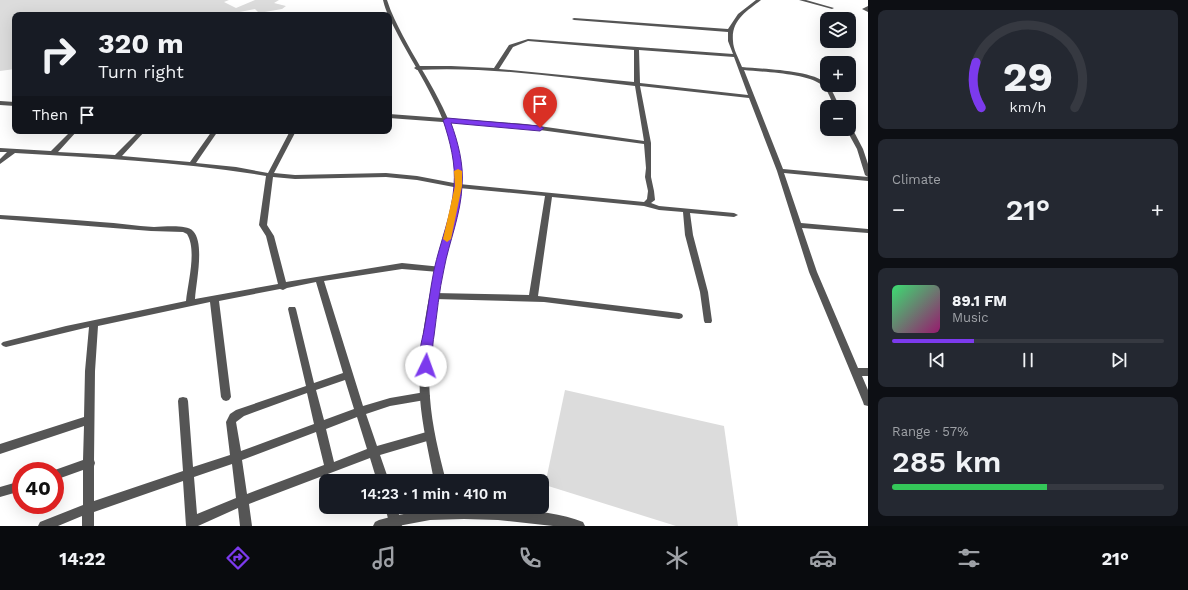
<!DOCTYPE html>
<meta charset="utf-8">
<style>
body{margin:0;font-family:"Work Sans",sans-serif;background:#242831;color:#f1f3f6;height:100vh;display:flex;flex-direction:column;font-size:15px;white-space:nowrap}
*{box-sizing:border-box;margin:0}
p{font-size:13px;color:#9ea1a6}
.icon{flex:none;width:22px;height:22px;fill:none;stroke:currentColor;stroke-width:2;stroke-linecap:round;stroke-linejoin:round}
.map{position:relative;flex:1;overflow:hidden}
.panel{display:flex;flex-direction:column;gap:10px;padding:10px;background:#0d0f14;width:320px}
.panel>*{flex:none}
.guide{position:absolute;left:12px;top:12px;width:380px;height:122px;border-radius:8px;box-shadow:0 4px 16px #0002;background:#171b24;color:#f1f3f6;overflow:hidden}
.fabs{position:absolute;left:820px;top:12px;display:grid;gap:8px}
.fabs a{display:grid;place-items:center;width:36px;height:36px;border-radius:8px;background:#171b24;box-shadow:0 4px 16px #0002;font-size:20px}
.speed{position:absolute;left:12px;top:462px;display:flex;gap:8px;font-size:20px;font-weight:700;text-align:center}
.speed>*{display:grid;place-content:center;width:52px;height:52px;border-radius:50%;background:#171b24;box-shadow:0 4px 16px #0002;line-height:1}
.speed .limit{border:6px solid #d22;background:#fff;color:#111}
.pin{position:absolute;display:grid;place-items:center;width:34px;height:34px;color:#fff;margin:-41px -17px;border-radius:50% 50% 50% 0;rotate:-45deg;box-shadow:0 0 4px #0007}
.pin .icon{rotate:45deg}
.me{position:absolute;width:44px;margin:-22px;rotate:3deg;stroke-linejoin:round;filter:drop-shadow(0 0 3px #0008)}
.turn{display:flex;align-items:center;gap:14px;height:84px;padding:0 20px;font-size:18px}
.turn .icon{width:52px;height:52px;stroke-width:2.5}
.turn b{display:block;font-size:28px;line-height:34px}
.then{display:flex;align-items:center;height:38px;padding:0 20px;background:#0003;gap:8px;font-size:15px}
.big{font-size:30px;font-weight:600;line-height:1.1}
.panel .widget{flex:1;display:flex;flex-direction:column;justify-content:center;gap:6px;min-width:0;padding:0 14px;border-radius:8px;background:#242831}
.panel .dial{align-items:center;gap:0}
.dial svg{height:104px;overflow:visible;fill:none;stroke:#363941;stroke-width:7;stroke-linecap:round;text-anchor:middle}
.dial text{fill:#f1f3f6;stroke:none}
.song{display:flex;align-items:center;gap:12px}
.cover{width:48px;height:48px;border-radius:6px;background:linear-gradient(135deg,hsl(140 70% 55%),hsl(320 70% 35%))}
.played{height:4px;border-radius:2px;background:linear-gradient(90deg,#7c3aed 30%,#363941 30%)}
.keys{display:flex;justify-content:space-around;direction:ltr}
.heat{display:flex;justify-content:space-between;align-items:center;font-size:22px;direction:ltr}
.charge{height:6px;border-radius:3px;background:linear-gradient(90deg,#34c759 57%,#363941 0)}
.trip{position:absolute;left:319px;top:474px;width:230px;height:40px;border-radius:8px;background:#171b24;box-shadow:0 4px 16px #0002;font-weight:600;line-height:40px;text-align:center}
.tab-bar{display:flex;height:64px;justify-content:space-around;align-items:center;background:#090b0e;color:#9ea1a6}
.tab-bar .icon{width:28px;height:28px}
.tab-bar .selected{color:#7c3aed}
.tab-bar b{font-size:18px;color:#f1f3f6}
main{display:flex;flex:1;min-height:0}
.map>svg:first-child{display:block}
.green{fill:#dcdcdc}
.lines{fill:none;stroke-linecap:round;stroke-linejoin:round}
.minor{fill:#555;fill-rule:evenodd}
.tertiary{fill:#555;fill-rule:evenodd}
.route{fill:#7c3aed;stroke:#51269a}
.slow{fill:#f59e0b}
</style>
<main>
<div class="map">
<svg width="868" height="526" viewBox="0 0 868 526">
<rect width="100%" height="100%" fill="#fff"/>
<g class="green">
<path d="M 0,0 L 229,0 L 224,2 L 236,8 L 255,0 L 279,0 L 274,3 L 286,6 L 282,9 L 259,13 L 255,9 L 224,15 L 15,15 L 15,69 L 0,71 Z"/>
<path d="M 565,390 L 724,426 L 738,526 L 676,526 L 545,485 Z"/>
</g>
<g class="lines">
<g class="minor">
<path d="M 756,0 L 761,0 C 747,11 731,20 733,41 C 733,49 739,59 742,67 C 763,69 811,70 826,83 C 832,88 836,100 840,107 L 834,107 C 831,100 828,90 822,85 C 807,73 763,72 744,70 L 783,169 L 868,177 L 865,175 L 857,149 L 846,129 L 849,129 L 849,126 L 852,128 L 863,149 L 868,164 L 868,181 L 784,173 L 801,223 L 868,229 L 868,233 L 802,228 L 817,272 L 858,368 L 868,368 L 868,376 L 862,376 L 868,390 L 868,406 L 864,405 L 863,402 L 809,272 L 777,171 L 749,98 L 640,86 L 651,143 L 651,177 L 654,191 L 655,200 L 651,203 L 659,206 L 734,213 L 738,215 L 734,217 L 690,213 L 693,235 L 708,292 L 712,321 L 711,323 L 705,323 L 704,321 L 700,292 L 685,235 L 683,212 L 659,210 L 644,206 L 552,197 L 538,296 L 679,313 L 682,314 L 683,316 L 682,318 L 679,319 L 544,302 L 434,299 L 431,298 L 430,296 L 431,294 L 434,293 L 529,295 L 545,196 L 459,188 L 417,180 L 386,177 L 295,179 L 273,177 L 267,225 L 274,236 L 286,282 L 402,263 L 442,267 L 443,269 L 439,272 L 402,269 L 324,281 L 363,406 L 390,398 L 425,392 L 428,393 L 430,396 L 428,399 L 425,400 L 390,406 L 366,414 L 377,446 L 430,431 L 434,433 L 435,436 L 434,439 L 380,455 L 389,481 L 377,481 L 370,458 L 249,504 L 252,526 L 240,526 L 238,508 L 198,526 L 186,526 L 183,481 L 94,512 L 94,526 L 82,526 L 82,516 L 58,526 L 38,526 L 40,522 L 83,505 L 83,470 L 55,480 L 55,471 L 52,471 L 83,460 L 84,426 L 0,454 L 0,444 L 84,417 L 85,371 L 89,327 L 6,347 L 3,346 L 1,344 L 3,342 L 66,326 L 186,301 C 188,282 197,250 187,234 L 183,232 L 151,231 L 0,219 L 0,215 C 33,217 67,219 100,222 C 118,223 136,226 154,227 C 164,227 186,224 193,231 C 205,243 196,283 195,299 L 278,284 L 266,236 L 259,225 L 266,176 C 183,162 98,158 15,153 L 0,164 L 0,159 L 7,152 L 0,152 L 0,148 L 51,151 L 71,131 L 77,131 L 58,152 L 115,155 L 139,131 L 145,131 L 122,156 L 190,162 L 212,131 L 218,131 L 196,163 L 236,167 L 268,173 L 290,131 L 296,131 L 274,173 L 295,175 L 386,173 L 417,176 L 459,184 L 644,202 L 647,199 L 648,191 L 645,177 L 646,168 L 644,144 L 525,128 L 389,118 L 389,114 L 525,124 L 644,141 L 635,86 C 563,78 490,66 417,70 L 414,68 L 417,66 L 451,66 L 494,68 L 509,45 L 528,39 L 733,54 L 728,41 L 728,32 L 574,20 L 572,19 L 574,18 L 728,29 L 738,14 ZM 528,41 L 634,50 L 634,82 L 499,69 L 513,47 ZM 639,50 L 734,57 L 748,95 L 640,83 ZM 316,282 L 343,373 L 314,383 L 296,309 L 295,307 L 289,307 L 288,309 L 306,386 L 236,410 L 230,414 L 226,422 L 230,455 L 193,467 L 188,401 L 187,398 L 183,397 L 179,398 L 178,401 L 183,471 L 94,501 L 94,466 L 95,463 L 94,460 L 95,371 L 98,326 L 210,302 L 221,397 L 223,400 L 226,401 L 229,400 L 231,397 L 219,301 L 280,289 L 283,290 L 287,288 ZM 345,380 L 354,409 L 324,420 L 316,390 ZM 307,393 L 314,424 L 241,451 L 236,422 L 244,416 ZM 357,417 L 367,449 L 334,462 L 326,429 ZM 316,432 L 324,465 L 247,494 L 242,460 ZM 232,464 L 236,498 L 197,514 L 194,477 Z"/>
<path d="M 799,0 L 806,0 L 834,8 L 832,9 Z"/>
<path d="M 868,6 L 868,12 L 862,9 Z"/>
<path d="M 0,101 L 15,102 L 15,106 L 0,105 Z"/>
<path d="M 21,481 L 21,491 L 0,497 L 0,487 Z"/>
<path d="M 385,507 L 397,507 L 402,526 L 390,526 Z"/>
</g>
<g class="tertiary">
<path d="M 383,0 L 387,0 C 391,13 397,24 403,36 C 425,78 457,119 461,168 C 465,207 447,246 440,283 C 433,321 427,360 430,398 C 432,426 439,454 446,481 L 434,481 C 429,453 422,426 420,398 C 418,359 424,321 432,283 C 440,246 457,207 455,168 C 451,119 420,77 398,35 C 392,23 386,13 383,0 Z"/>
<path d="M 464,508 C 498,508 552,509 583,522 L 585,526 L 553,526 L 498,520 L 464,519 L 430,520 L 398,526 L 373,526 L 375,522 L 379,520 C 407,512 434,508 464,508 Z"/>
</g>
</g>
<path class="route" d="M 447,118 L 540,126 L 544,128 L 540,131 L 451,123 C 458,142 464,165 462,186 C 461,214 449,242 444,269 C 439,291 437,314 434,336 C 432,345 433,362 429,369 L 426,370 L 422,369 C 416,359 422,341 424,330 C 428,310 430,290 434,270 C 440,242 452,215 454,186 C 456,164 450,141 443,120 Z"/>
<path class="slow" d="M 458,169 L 462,171 L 462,186 L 451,239 L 447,242 L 443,239 L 455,186 L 454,171 Z"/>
</svg>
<div class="fabs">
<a><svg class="icon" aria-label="layers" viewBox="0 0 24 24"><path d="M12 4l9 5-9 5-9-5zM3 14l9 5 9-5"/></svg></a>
<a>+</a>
<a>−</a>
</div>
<div class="speed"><div class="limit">40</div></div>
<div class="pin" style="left:540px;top:128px;background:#d93025"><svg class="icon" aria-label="arrive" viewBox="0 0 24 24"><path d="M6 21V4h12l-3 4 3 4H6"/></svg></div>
<svg class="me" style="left:426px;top:366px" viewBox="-20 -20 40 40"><circle r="19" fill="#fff"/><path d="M0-13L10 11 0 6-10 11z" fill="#7c3aed"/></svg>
<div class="trip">14:23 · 1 min · 410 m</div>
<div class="guide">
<div class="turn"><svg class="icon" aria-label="right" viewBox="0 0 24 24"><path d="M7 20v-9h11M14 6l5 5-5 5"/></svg><div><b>320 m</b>Turn right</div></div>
<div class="then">Then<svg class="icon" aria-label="arrive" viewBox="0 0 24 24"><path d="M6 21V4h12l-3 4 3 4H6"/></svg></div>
</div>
</div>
<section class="panel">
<div class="widget dial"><svg viewBox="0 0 100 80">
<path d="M14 69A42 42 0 1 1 86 69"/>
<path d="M14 69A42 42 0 0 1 10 34" stroke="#7c3aed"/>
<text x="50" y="56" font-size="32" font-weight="700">29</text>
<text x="50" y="72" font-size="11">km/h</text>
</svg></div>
<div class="widget"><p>Climate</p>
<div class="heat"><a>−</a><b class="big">21°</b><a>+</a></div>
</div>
<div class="widget">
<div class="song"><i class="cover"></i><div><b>89.1 FM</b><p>Music</p></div></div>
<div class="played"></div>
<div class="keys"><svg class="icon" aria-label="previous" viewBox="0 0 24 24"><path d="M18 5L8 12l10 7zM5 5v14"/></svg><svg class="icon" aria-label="pause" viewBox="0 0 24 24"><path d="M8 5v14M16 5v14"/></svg><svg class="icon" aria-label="next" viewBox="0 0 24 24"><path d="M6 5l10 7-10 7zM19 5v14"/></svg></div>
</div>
<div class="widget"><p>Range · 57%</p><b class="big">285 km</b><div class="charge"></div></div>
</section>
</main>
<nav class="tab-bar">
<b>14:22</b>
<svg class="icon selected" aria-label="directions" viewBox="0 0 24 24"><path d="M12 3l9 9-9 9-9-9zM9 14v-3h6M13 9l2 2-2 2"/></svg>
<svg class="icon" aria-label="music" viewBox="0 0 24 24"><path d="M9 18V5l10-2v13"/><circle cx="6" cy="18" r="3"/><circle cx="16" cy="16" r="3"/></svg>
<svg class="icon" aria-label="phone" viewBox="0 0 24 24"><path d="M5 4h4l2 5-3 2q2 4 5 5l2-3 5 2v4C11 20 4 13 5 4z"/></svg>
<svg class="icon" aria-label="climate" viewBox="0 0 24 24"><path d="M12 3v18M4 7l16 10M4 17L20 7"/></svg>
<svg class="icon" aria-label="car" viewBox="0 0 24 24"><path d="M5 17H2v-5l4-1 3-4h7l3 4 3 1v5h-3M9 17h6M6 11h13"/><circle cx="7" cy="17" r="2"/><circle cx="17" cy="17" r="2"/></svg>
<svg class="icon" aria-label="filters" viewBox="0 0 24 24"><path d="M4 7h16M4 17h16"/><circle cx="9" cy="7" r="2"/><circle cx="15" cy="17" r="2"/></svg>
<b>21°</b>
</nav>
